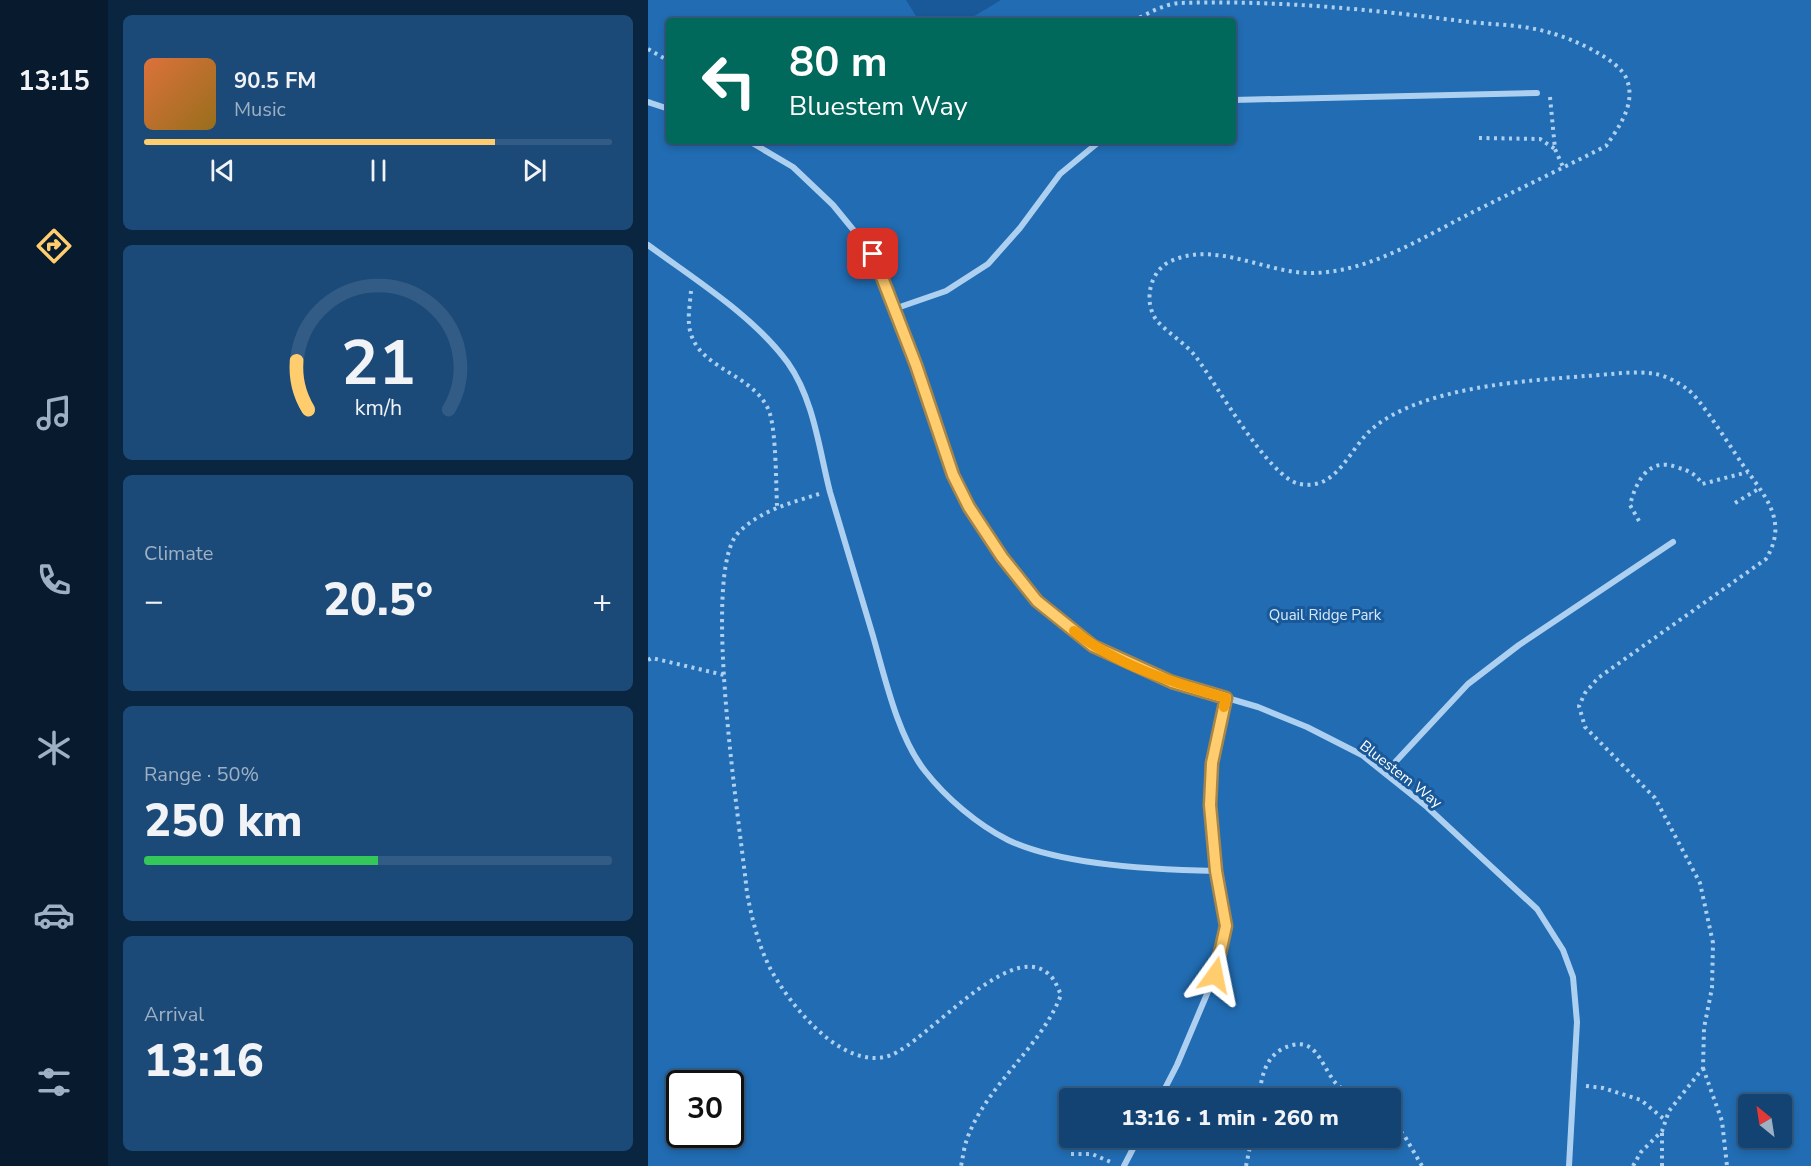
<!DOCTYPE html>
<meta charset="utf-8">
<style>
body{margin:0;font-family:"Nunito Sans",sans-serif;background:#1c4a78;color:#f1f3f6;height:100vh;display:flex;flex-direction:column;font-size:22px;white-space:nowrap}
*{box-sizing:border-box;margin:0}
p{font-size:20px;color:#9db0c4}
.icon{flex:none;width:33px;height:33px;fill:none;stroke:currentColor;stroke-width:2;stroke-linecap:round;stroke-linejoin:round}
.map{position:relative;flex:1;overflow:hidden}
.drawer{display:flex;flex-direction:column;gap:15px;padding:15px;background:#0a253f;width:540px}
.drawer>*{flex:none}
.guide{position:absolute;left:18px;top:18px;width:570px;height:126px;border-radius:6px;box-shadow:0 3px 9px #0003,0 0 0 2px #325c85;background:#00695c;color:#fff;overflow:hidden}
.needle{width:39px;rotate:330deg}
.tools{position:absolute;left:1090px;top:1094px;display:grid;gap:12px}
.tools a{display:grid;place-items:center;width:54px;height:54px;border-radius:6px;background:#134373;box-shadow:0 3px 9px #0003,0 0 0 2px #325c85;font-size:30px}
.speed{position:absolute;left:18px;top:1070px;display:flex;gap:12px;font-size:30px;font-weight:700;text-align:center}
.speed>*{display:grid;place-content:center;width:78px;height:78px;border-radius:50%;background:#134373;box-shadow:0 3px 9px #0003,0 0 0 2px #325c85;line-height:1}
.speed .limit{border:3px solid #111;border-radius:9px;background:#fff;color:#111}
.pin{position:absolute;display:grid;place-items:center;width:51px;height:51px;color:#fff;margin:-26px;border-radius:12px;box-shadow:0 3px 9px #0006}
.me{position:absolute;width:66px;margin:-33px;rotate:12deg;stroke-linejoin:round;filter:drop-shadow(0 0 4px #0008)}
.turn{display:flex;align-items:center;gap:21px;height:126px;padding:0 24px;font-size:27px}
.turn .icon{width:78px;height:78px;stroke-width:2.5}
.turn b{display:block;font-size:42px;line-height:51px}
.big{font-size:45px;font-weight:800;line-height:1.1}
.drawer .card{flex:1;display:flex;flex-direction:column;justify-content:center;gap:9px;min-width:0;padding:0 21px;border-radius:9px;background:#1c4a78}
.drawer .dial{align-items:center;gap:0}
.dial svg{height:156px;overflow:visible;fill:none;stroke:#325c85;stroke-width:7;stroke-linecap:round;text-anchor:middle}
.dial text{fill:#f1f3f6;stroke:none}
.song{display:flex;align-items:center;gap:18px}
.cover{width:72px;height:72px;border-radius:9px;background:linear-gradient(135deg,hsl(20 70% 55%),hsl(40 70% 35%))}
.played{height:6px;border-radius:3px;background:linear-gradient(90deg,#ffcc6e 75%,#325c85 75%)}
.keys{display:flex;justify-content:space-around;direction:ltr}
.heat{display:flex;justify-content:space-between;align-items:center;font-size:33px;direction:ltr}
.charge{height:9px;border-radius:4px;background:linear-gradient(90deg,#34c759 50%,#325c85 0)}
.trip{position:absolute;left:411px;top:1088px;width:342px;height:60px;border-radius:6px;background:#134373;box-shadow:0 3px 9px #0003,0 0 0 2px #325c85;font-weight:800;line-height:60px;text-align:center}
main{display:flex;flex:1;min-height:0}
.dock{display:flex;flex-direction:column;width:108px;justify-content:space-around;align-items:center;background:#081b2e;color:#9db0c4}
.dock .icon{width:42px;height:42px}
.dock .current{color:#ffcc6e}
.dock b{font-size:27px;color:#f1f3f6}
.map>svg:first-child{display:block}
.green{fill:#216cb2;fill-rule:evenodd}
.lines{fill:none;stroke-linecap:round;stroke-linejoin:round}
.path{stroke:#add0f1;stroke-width:4;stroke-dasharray:3 4.5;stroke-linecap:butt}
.minor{stroke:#add0f1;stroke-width:6}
.route-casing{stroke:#a68548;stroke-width:15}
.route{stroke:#ffcc6e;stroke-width:10}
.slow{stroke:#f59e0b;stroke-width:10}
.labels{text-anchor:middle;stroke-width:6;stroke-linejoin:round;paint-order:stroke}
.park-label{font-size:15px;fill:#d5e9fc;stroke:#195999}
.street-label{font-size:15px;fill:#fff;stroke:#195999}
</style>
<main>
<nav class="dock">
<b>13:15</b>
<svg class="icon current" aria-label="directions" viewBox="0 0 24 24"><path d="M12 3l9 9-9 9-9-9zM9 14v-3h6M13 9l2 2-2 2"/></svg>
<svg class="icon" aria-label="music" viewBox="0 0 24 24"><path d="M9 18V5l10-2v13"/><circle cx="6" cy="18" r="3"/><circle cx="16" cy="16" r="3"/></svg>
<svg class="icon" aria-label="phone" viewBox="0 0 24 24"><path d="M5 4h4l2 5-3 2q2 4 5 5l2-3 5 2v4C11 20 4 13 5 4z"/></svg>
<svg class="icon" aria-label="climate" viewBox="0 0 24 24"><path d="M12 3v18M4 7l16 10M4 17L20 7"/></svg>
<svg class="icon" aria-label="car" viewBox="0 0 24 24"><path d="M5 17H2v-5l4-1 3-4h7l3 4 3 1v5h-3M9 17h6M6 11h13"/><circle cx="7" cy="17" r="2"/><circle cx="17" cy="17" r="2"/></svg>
<svg class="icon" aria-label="filters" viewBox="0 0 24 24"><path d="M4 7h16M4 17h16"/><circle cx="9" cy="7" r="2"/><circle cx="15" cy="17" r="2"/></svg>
</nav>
<section class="drawer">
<div class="card">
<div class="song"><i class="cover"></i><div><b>90.5 FM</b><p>Music</p></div></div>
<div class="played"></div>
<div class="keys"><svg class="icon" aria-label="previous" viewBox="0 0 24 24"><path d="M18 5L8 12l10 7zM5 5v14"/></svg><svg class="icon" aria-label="pause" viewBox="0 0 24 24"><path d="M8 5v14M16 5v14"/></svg><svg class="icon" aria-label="next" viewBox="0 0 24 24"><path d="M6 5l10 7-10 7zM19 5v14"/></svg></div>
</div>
<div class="card dial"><svg viewBox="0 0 100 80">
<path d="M14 69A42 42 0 1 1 86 69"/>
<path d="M14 69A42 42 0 0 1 8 44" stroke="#ffcc6e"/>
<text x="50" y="56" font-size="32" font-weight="700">21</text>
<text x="50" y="72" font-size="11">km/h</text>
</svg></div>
<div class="card"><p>Climate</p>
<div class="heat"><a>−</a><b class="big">20.5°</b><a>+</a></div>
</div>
<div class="card"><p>Range · 50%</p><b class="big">250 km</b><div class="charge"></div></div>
<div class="card"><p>Arrival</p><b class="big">13:16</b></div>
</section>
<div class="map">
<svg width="1163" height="1166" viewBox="0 0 1163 1166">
<rect width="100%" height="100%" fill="#195999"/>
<path class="green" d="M 0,0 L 258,0 L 271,21 L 21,21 L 21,141 L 585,141 L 585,21 L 318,21 L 353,0 L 1163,0 L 1163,1166 L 0,1166 ZM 32,1083 L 82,1083 L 82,1134 L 32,1134 ZM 422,1098 L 742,1098 L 742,1137 L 422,1137 ZM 1101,1104 L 1134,1104 L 1134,1137 L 1101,1137 Z"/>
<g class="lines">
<g class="path">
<path d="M 485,21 C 499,14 516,4 531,3 C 625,0 721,9 813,21 C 843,25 874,24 903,33 C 923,38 973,60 979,80 C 988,104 971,127 958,146 C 915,168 871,189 827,211 C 777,236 724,271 667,273 C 620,275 569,240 523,261 C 500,271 494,307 512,324 C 523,335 539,345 548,357 C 568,383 621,479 652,484 C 690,491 701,448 725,428 C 775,387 875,381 938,376 C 960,375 986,370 1007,374 C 1017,375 1031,383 1039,389 C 1053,398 1087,455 1100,472 C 1121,501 1139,524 1118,559 L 950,678 L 937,693 L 931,706 L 937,727 L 1007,798 L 1052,883 L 1065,943 L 1064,988 L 1056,1028 L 1055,1068 L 1021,1111 L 1014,1131 L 993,1152 L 985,1166"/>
<path d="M 0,49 L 21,61"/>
<path d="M 902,97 L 907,149 L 915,167"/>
<path d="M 831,138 L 892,139 L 907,149"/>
<path d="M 43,291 C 42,305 38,323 44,337 C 57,371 110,376 122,414 C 128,434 128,483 129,506"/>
<path d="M 171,494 C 142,503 111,511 90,533 C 52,574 93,831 99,893 C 104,919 110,944 122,968 C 141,1004 195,1073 243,1055 C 279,1041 359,943 398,972 C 406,977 409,986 413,995 C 392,1049 339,1084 319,1139 C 316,1147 315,1157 313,1166"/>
<path d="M 1087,503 L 1112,488"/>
<path d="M 991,521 L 982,505 C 988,481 1001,457 1028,467 C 1041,471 1047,473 1054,484 L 1100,472"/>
<path d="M 0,660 L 4,658 L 76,675"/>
<path d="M 1055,1068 L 1074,1121 L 1079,1166"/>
<path d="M 938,1086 L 955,1088 L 993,1100 L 1017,1120"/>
<path d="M 611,1098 C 613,1080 616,1059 634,1049 C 667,1033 671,1061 686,1081 C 691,1088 702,1093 709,1098"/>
<path d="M 742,1121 L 756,1135 L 774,1166"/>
<path d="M 423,1154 L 444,1154 L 465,1163"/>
<path d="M 598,1166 L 604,1137"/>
<path d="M 1014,1166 L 1014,1131"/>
</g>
<g class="minor">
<path d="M 585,100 L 889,93"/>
<path d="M 0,102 L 21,109"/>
<path d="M 101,141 L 145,167 L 185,205 L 225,254 L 268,365 L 305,475 L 321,507 L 354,557 L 389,601 L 445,646 L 524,682 L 610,707 L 659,727 L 714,755 L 779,807 L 889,909 L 915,950 L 925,977 L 929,1022 L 921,1166"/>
<path d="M 0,245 C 46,279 106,316 140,363 C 166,400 171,449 182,492 C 196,540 211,588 225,636 C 237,678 250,737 277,771 C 298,798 330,825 360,840 C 412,865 510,870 568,871"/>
<path d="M 246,309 L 298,291 L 340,264 L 372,228 L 412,174 L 452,141"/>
<path d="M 737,773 L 820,684 L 871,645 L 1025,542"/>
<path d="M 512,1098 L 529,1065 L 567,975 L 578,926 L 568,871 L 562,805 L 564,763 L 577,698"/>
<path d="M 476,1166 L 491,1137"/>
</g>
</g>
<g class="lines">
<defs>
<path id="route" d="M 225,254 L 268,365 L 305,475 L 321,507 L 354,557 L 389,601 L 445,646 L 524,682 L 578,698 L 564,763 L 562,805 L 568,871 L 578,926 L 567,975"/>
</defs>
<use href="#route" class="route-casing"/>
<use href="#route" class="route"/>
<path class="slow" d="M 426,631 C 468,665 526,683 578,698 L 576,707"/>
</g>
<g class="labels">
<g class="park-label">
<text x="677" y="620">Quail Ridge Park</text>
</g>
<g class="street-label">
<text transform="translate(753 774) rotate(38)" y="5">Bluestem Way</text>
</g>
</g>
</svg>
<div class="tools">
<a><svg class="needle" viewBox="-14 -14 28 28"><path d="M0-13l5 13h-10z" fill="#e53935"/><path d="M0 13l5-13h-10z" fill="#9db0c4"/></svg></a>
</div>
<div class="speed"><div class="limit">30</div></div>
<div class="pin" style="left:225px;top:254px;background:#d93025"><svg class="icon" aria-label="arrive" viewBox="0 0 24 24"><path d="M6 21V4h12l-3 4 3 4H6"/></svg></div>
<svg class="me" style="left:567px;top:975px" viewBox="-20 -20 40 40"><path d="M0-17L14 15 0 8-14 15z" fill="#ffcc6e" stroke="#fff" stroke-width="4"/></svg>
<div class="trip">13:16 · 1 min · 260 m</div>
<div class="guide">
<div class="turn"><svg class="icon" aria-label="left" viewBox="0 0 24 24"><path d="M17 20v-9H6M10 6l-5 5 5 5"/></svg><div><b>80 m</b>Bluestem Way</div></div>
</div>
</div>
</main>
